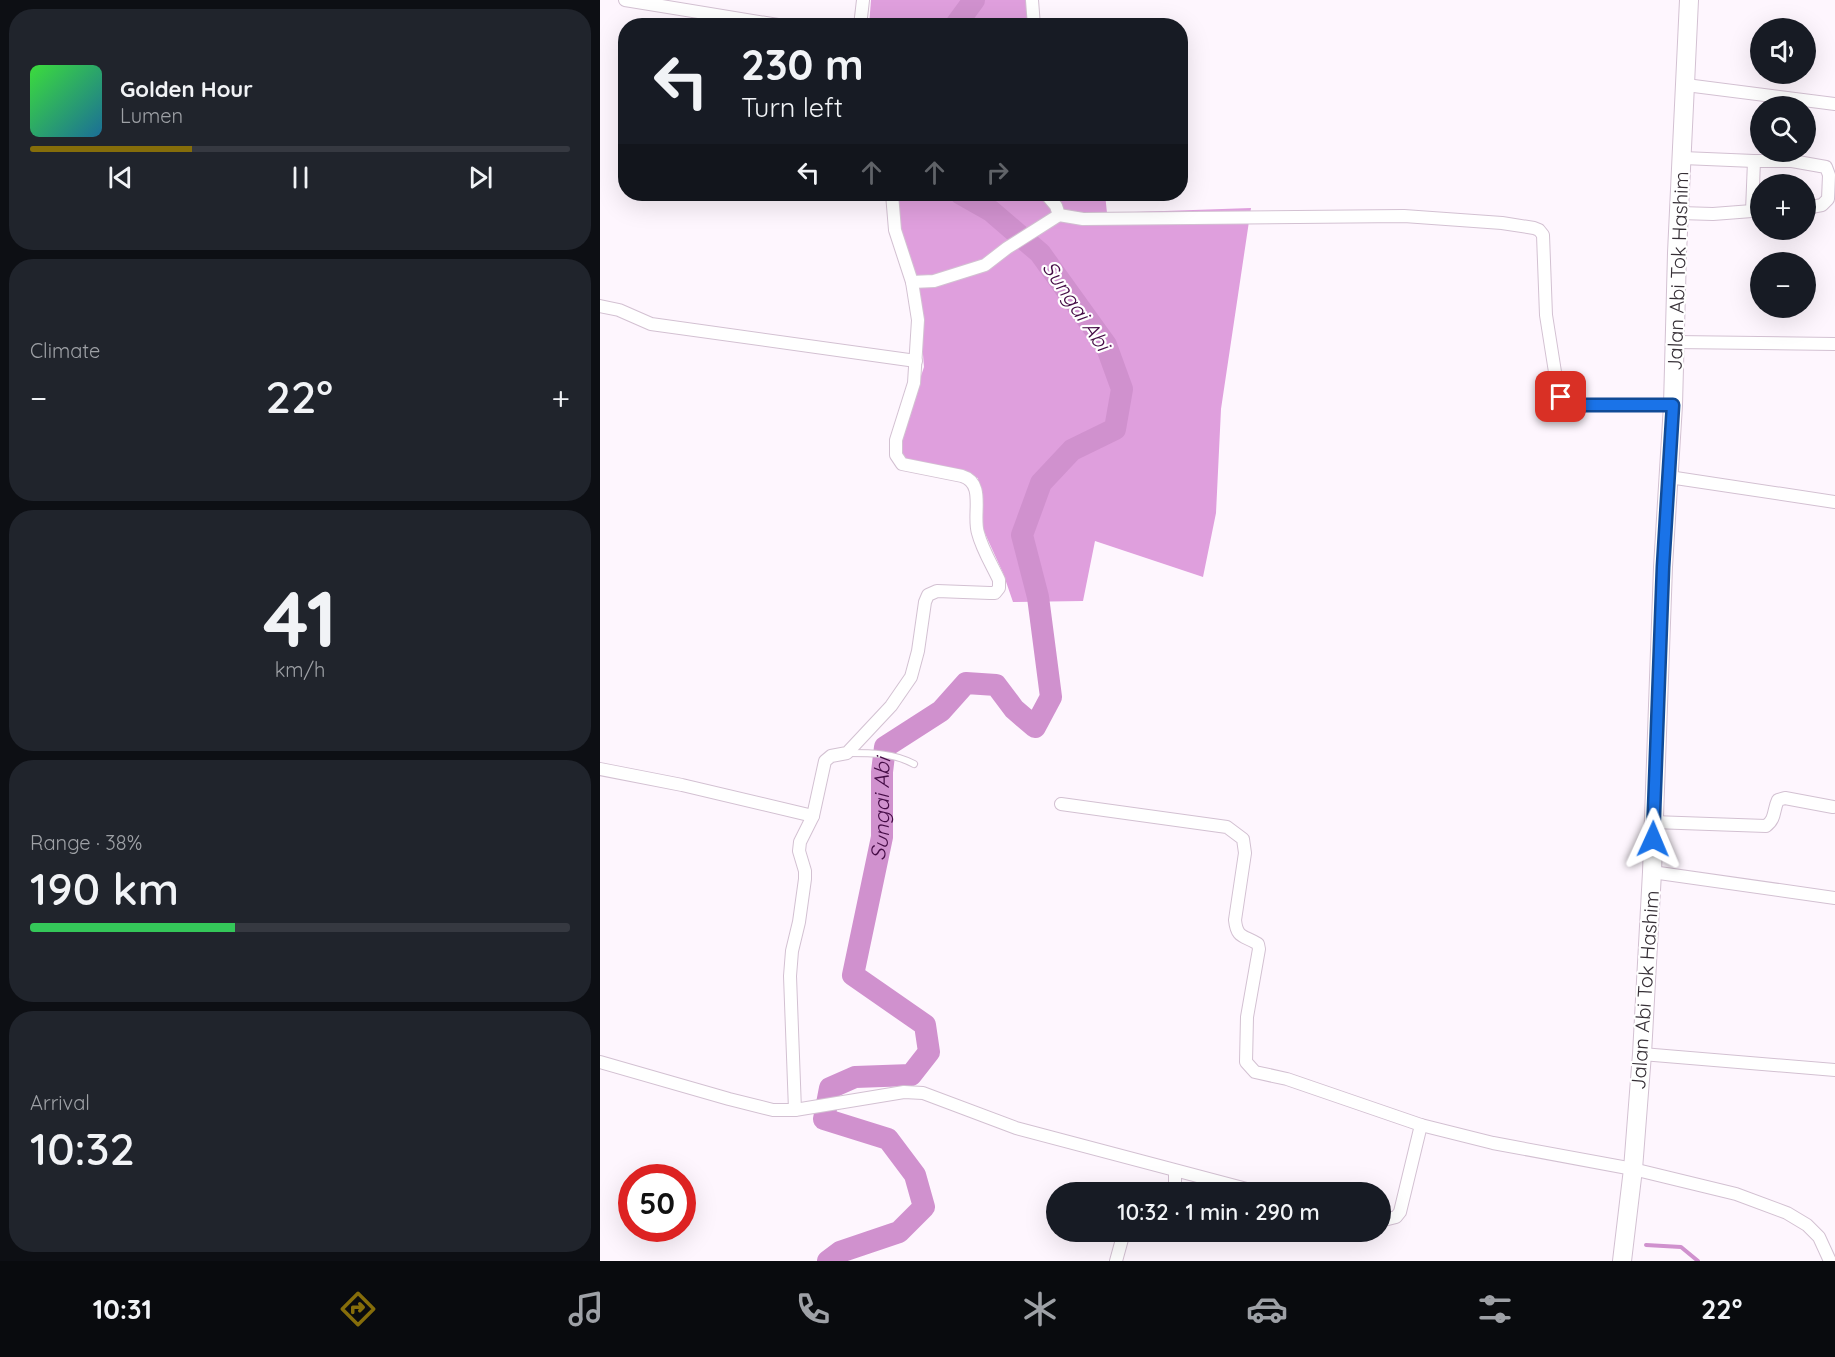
<!DOCTYPE html>
<meta charset="utf-8">
<style>
body{margin:0;font-family:Quicksand,sans-serif;background:#20242c;color:#f1f3f6;height:100vh;display:flex;flex-direction:column;font-size:22px;white-space:nowrap}
*{box-sizing:border-box;margin:0}
p{font-size:20px;color:#9ea1a6}
.icon{flex:none;width:33px;height:33px;fill:none;stroke:currentColor;stroke-width:2;stroke-linecap:round;stroke-linejoin:round}
.map{position:relative;flex:1;overflow:hidden}
.panel{display:flex;flex-direction:column;gap:9px;padding:9px;background:#0d0f14;width:600px}
.panel>*{flex:none}
.guide{position:absolute;left:18px;top:18px;width:570px;height:183px;border-radius:24px;box-shadow:0 6px 24px #0002;background:#171b24;color:#f1f3f6;overflow:hidden}
.controls{position:absolute;left:1150px;top:18px;display:grid;gap:12px}
.controls a{display:grid;place-items:center;width:66px;height:66px;border-radius:50%;background:#171b24;box-shadow:0 6px 24px #0002;font-size:30px}
.speed{position:absolute;left:18px;top:1164px;display:flex;gap:12px;font-size:30px;font-weight:700;text-align:center}
.speed>*{display:grid;place-content:center;width:78px;height:78px;border-radius:50%;background:#171b24;box-shadow:0 6px 24px #0002;line-height:1}
.speed .limit{border:9px solid #d22;background:#fff;color:#111}
.pin{position:absolute;display:grid;place-items:center;width:51px;height:51px;color:#fff;margin:-26px;border-radius:12px;box-shadow:0 3px 9px #0006}
.me{position:absolute;width:66px;margin:-33px;rotate:1deg;stroke-linejoin:round;filter:drop-shadow(0 0 4px #0008)}
.turn{display:flex;align-items:center;gap:21px;height:126px;padding:0 24px;font-size:27px}
.turn .icon{width:78px;height:78px;stroke-width:2.5}
.turn b{display:block;font-size:42px;line-height:51px}
.lanes{display:flex;align-items:center;height:57px;padding:0 24px;background:#0003;justify-content:center;gap:30px;direction:ltr}
.lanes .off{opacity:.35}
.big{font-size:45px;font-weight:600;line-height:1.1}
.panel .tile{flex:1;display:flex;flex-direction:column;justify-content:center;gap:9px;min-width:0;padding:0 21px;border-radius:24px;background:#20242c}
.panel .dial{align-items:center;gap:0}
.dial b{font-size:78px;line-height:1}
.song{display:flex;align-items:center;gap:18px}
.cover{width:72px;height:72px;border-radius:9px;background:linear-gradient(135deg,hsl(120 70% 55%),hsl(200 70% 35%))}
.played{height:6px;border-radius:3px;background:linear-gradient(90deg,#856d0a 30%,#363941 30%)}
.keys{display:flex;justify-content:space-around;direction:ltr}
.heat{display:flex;justify-content:space-between;align-items:center;font-size:33px;direction:ltr}
.charge{height:9px;border-radius:4px;background:linear-gradient(90deg,#34c759 38%,#363941 0)}
.trip{position:absolute;left:446px;top:1182px;width:345px;height:60px;border-radius:30px;background:#171b24;box-shadow:0 6px 24px #0002;font-weight:600;line-height:60px;text-align:center}
.tab-bar{display:flex;height:96px;justify-content:space-around;align-items:center;background:#090b0e;color:#9ea1a6}
.tab-bar .icon{width:42px;height:42px}
.tab-bar .on{color:#856d0a}
.tab-bar b{font-size:27px;color:#f1f3f6}
main{display:flex;flex:1;min-height:0}
.map>svg:first-child{display:block}
.forest{fill:#df9fdd}
.lines{fill:none;stroke-linecap:round;stroke-linejoin:round}
.stream{stroke:#d091ce;stroke-width:4}
.river{stroke:#d091ce;stroke-width:22}
.lane-casing{stroke:#d3c1d2;stroke-width:8}
.street-casing{stroke:#d3c1d2;stroke-width:14}
.secondary-casing{stroke:#d3c1d2;stroke-width:20}
.lane{stroke:#fff;stroke-width:6}
.street{stroke:#fff;stroke-width:12}
.secondary{stroke:#fff;stroke-width:18}
.route-casing{stroke:#114b97;stroke-width:15}
.route{stroke:#1a73e8;stroke-width:10}
.labels{text-anchor:middle;stroke-width:4.5;stroke-linejoin:round;paint-order:stroke}
.street-label{font-size:20px;fill:#362f36;stroke:#fff}
.water-label{font-size:21px;font-style:italic;fill:#440b45;stroke:#fff}
</style>
<main>
<section class="panel">
<div class="tile">
<div class="song"><i class="cover"></i><div><b>Golden Hour</b><p>Lumen</p></div></div>
<div class="played"></div>
<div class="keys"><svg class="icon" aria-label="previous" viewBox="0 0 24 24"><path d="M18 5L8 12l10 7zM5 5v14"/></svg><svg class="icon" aria-label="pause" viewBox="0 0 24 24"><path d="M8 5v14M16 5v14"/></svg><svg class="icon" aria-label="next" viewBox="0 0 24 24"><path d="M6 5l10 7-10 7zM19 5v14"/></svg></div>
</div>
<div class="tile"><p>Climate</p>
<div class="heat"><a>−</a><b class="big">22°</b><a>+</a></div>
</div>
<div class="tile dial"><b>41</b><p>km/h</p></div>
<div class="tile"><p>Range · 38%</p><b class="big">190 km</b><div class="charge"></div></div>
<div class="tile"><p>Arrival</p><b class="big">10:32</b></div>
</section>
<div class="map">
<svg width="1235" height="1261" viewBox="0 0 1235 1261">
<rect width="100%" height="100%" fill="#fef6fe"/>
<g class="forest">
<path d="M 271,0 L 430,0 L 433,26 L 269,26 Z"/>
<path d="M 290,194 L 505,194 L 507,213 L 651,208 L 621,409 L 616,513 L 603,577 L 495,541 L 483,601 L 413,602 L 403,573 L 382,527 L 378,478 L 306,465 L 299,442 L 324,367 L 318,293 Z"/>
</g>
<g class="lines">
<path class="stream" d="M 1046,1245 L 1081,1247 L 1098,1261"/>
<g class="river">
<path d="M 355,26 L 374,0"/>
<path id="s1" d="M 228,1261 L 240,1252 L 299,1232 L 324,1207 L 315,1175 L 288,1139 L 224,1119 L 230,1088 L 255,1077 L 311,1075 L 329,1052 L 325,1025 L 253,975 L 282,837 L 282,772 L 285,747 L 341,711 L 366,683 L 396,685 L 414,709 L 435,727 L 451,697 L 438,597 L 422,535 L 441,483 L 472,450 L 515,429 L 522,389 L 506,345 L 440,253 L 391,211 L 361,194"/>
</g>
<defs>
<path id="lane" d="M 248,753 C 271,753 294,753 314,764"/>
<g id="street">
<path d="M 25,0 L 184,26"/>
<path d="M 432,0 L 434,26"/>
<path d="M 260,26 L 263,0"/>
<path d="M 1086,85 L 1235,104"/>
<path d="M 1154,161 L 1192,161 L 1226,167 L 1229,175 L 1228,199 L 1222,205 L 1206,208"/>
<path d="M 446,194 L 456,206 L 459,215 L 483,219 L 804,216 L 902,223 L 934,228 L 939,230 L 943,235 L 946,315 L 958,391 C 963,400 968,404 978,405 L 1073,405"/>
<path d="M 1080,213 L 1113,214 L 1152,211 L 1154,161 L 1083,158"/>
<path d="M 312,282 L 334,281 L 385,265 L 407,248 L 459,215"/>
<path d="M 0,306 L 19,310 L 51,324 L 316,361"/>
<path d="M 1075,342 L 1235,344"/>
<path d="M 1069,477 L 1235,502"/>
<path d="M 0,769 L 82,785 L 213,816"/>
<path d="M 461,804 L 627,827 L 643,839 L 645,853 L 635,920 C 637,939 644,935 658,944 L 659,949 L 647,1017 L 646,1062 L 655,1072 L 687,1079 L 821,1125"/>
<path d="M 1053,822 L 1166,826 C 1176,819 1173,810 1178,800 L 1185,798 L 1233,807"/>
<path d="M 1052,872 L 1235,898"/>
<path d="M 1042,1054 L 1235,1070"/>
<path d="M 0,1062 L 129,1099 L 173,1110 L 195,1110 L 304,1092 L 323,1093 L 416,1128 L 658,1192"/>
<path d="M 195,1110 L 190,976 L 192,951 L 199,922 L 205,879 L 205,871 L 199,851 L 200,842 L 213,816 L 225,761 L 231,756 L 247,753 L 291,706 L 311,677 L 318,651 L 325,602 L 328,595 L 337,591 L 390,593 L 395,593 L 399,588 L 399,580 C 392,565 382,549 378,533 C 372,515 386,483 362,476 L 302,464 L 296,455 L 296,440 L 314,383 L 318,320 L 312,282 L 295,230 L 292,194"/>
<path d="M 575,1192 L 575,1171"/>
<path d="M 780,1221 L 796,1217 L 800,1212 L 821,1125 L 893,1143 L 1033,1169 L 1136,1194 L 1187,1213 L 1207,1225 L 1219,1237 L 1230,1261"/>
<path d="M 516,1261 L 524,1232"/>
</g>
<path id="secondary" d="M 1022,1261 L 1033,1169 L 1042,1054 L 1052,872 L 1063,567 L 1073,405 L 1077,253 L 1089,0"/>
</defs>
<use href="#lane" class="lane-casing"/>
<use href="#street" class="street-casing"/>
<use href="#secondary" class="secondary-casing"/>
<use href="#lane" class="lane"/>
<use href="#street" class="street"/>
<use href="#secondary" class="secondary"/>
</g>
<g class="lines">
<defs>
<path id="route" d="M 961,397 L 970,404 L 978,405 L 1073,405 L 1063,567 L 1053,839"/>
</defs>
<use href="#route" class="route-casing"/>
<use href="#route" class="route"/>
</g>
<g class="labels">
<g class="street-label">
<text transform="translate(1078 271) rotate(-88)" y="7">Jalan Abi Tok Hashim</text>
<text transform="translate(1045 990) rotate(-86)" y="7">Jalan Abi Tok Hashim</text>
</g>
<g class="water-label">
<text transform="translate(476 306) rotate(56)" y="7">Sungai Abi</text>
<text dy="7" stroke="none"><textPath href="#s1" startOffset="686">Sungai Abi</textPath></text>
</g>
</g>
</svg>
<div class="controls">
<a><svg class="icon" aria-label="sound" viewBox="0 0 24 24"><path d="M4 9h4l5-4v14l-5-4H4zM17 9q2 3 0 6"/></svg></a>
<a><svg class="icon" aria-label="search" viewBox="0 0 24 24"><circle cx="10" cy="10" r="6"/><path d="M15 15l6 6"/></svg></a>
<a>+</a>
<a>−</a>
</div>
<div class="speed"><div class="limit">50</div></div>
<div class="pin" style="left:961px;top:397px;background:#d93025"><svg class="icon" aria-label="arrive" viewBox="0 0 24 24"><path d="M6 21V4h12l-3 4 3 4H6"/></svg></div>
<svg class="me" style="left:1053px;top:839px" viewBox="-20 -20 40 40"><path d="M0-17L14 15 0 8-14 15z" fill="#1a73e8" stroke="#fff" stroke-width="4"/></svg>
<div class="trip">10:32 · 1 min · 290 m</div>
<div class="guide">
<div class="turn"><svg class="icon" aria-label="left" viewBox="0 0 24 24"><path d="M17 20v-9H6M10 6l-5 5 5 5"/></svg><div><b>230 m</b>Turn left</div></div>
<div class="lanes"><svg class="icon" aria-label="left" viewBox="0 0 24 24"><path d="M17 20v-9H6M10 6l-5 5 5 5"/></svg><svg class="icon off" aria-label="ahead" viewBox="0 0 24 24"><path d="M12 20V5M6 11l6-6 6 6"/></svg><svg class="icon off" aria-label="ahead" viewBox="0 0 24 24"><path d="M12 20V5M6 11l6-6 6 6"/></svg><svg class="icon off" aria-label="right" viewBox="0 0 24 24"><path d="M7 20v-9h11M14 6l5 5-5 5"/></svg></div>
</div>
</div>
</main>
<nav class="tab-bar">
<b>10:31</b>
<svg class="icon on" aria-label="directions" viewBox="0 0 24 24"><path d="M12 3l9 9-9 9-9-9zM9 14v-3h6M13 9l2 2-2 2"/></svg>
<svg class="icon" aria-label="music" viewBox="0 0 24 24"><path d="M9 18V5l10-2v13"/><circle cx="6" cy="18" r="3"/><circle cx="16" cy="16" r="3"/></svg>
<svg class="icon" aria-label="phone" viewBox="0 0 24 24"><path d="M5 4h4l2 5-3 2q2 4 5 5l2-3 5 2v4C11 20 4 13 5 4z"/></svg>
<svg class="icon" aria-label="climate" viewBox="0 0 24 24"><path d="M12 3v18M4 7l16 10M4 17L20 7"/></svg>
<svg class="icon" aria-label="car" viewBox="0 0 24 24"><path d="M5 17H2v-5l4-1 3-4h7l3 4 3 1v5h-3M9 17h6M6 11h13"/><circle cx="7" cy="17" r="2"/><circle cx="17" cy="17" r="2"/></svg>
<svg class="icon" aria-label="filters" viewBox="0 0 24 24"><path d="M4 7h16M4 17h16"/><circle cx="9" cy="7" r="2"/><circle cx="15" cy="17" r="2"/></svg>
<b>22°</b>
</nav>
